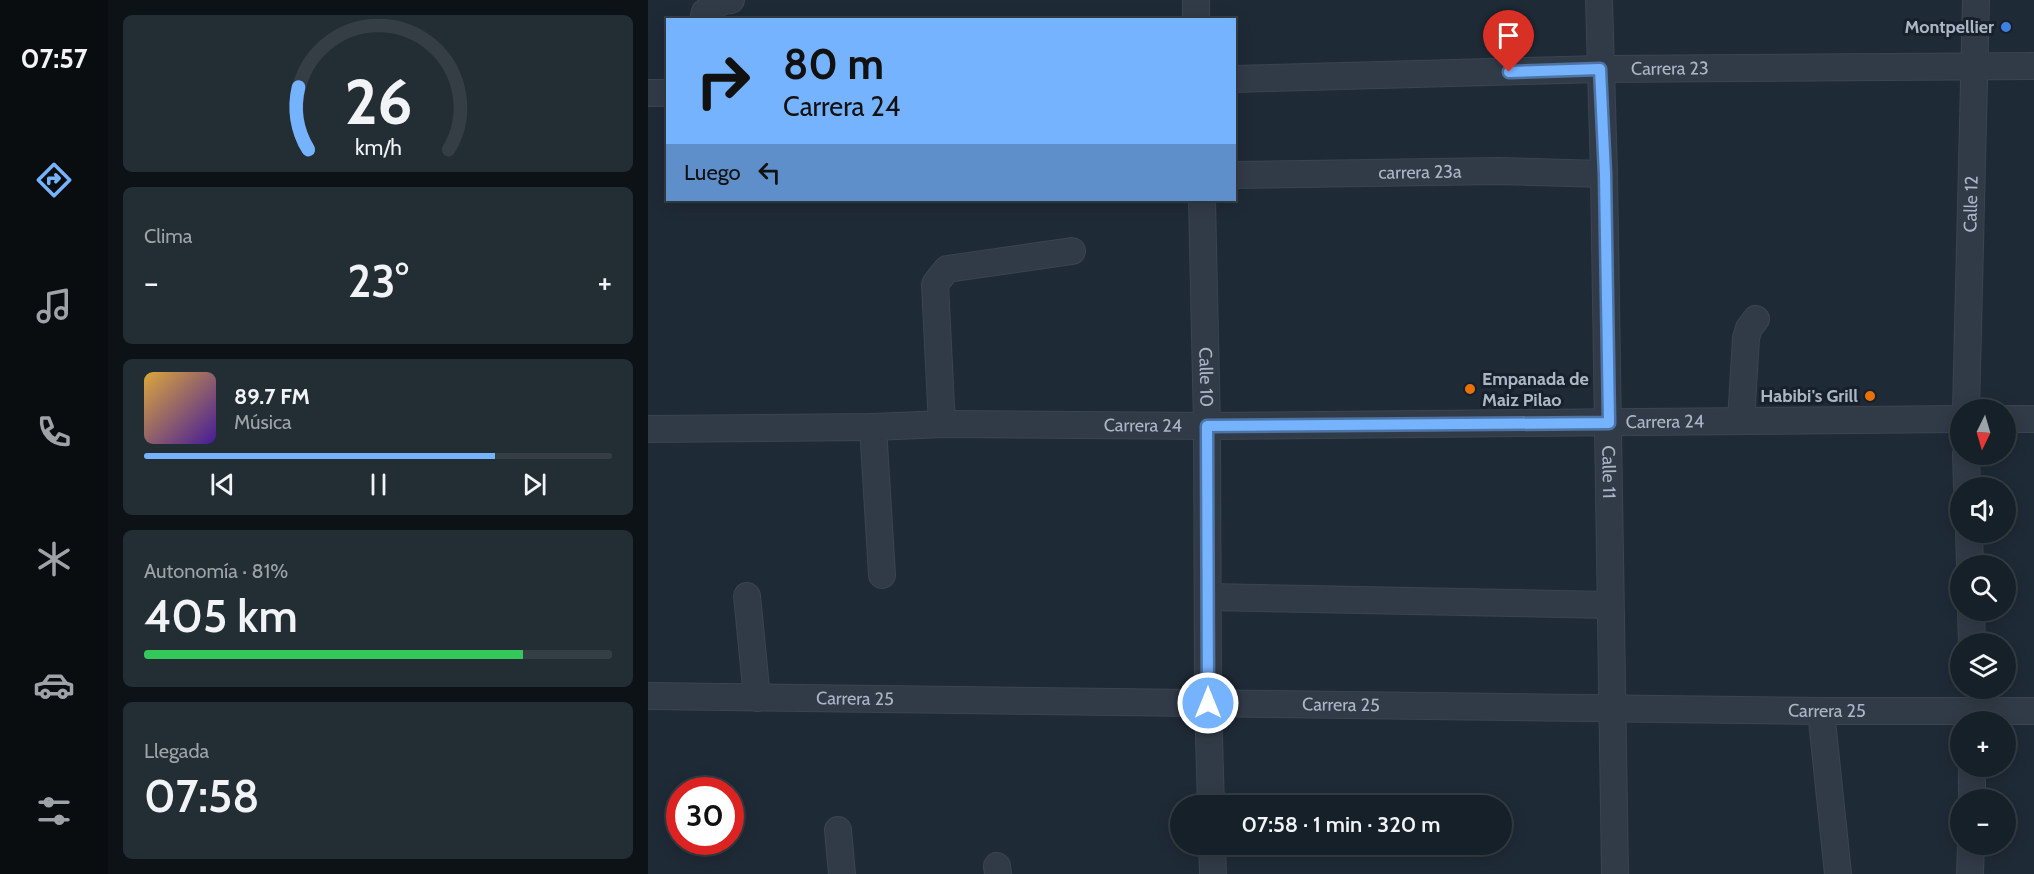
<!DOCTYPE html>
<html lang="es">
<meta charset="utf-8">
<style>
body{margin:0;font-family:Cabin,sans-serif;background:#232d34;color:#f1f3f6;height:100vh;display:flex;flex-direction:column;font-size:22px;white-space:nowrap}
*{box-sizing:border-box;margin:0}
p{font-size:20px;color:#9ea3a8}
.icon{flex:none;width:33px;height:33px;fill:none;stroke:currentColor;stroke-width:2;stroke-linecap:round;stroke-linejoin:round}
.map{position:relative;flex:1;overflow:hidden}
.sheet{display:flex;flex-direction:column;gap:15px;padding:15px;background:#0c1216;width:540px}
.sheet>*{flex:none}
.banner{position:absolute;left:18px;top:18px;width:570px;height:183px;border-radius:0px;box-shadow:0 3px 15px #0003,0 0 0 2px #353e45;background:#76b3fe;color:#111;overflow:hidden}
.needle{width:39px;rotate:185deg}
.buttons{position:absolute;left:1302px;top:399px;display:grid;gap:12px}
.buttons a{display:grid;place-items:center;width:66px;height:66px;border-radius:50%;background:#162028;box-shadow:0 3px 15px #0003,0 0 0 2px #353e45;font-size:30px}
.speed{position:absolute;left:18px;top:777px;display:flex;gap:12px;font-size:30px;font-weight:700;text-align:center}
.speed>*{display:grid;place-content:center;width:78px;height:78px;border-radius:50%;background:#162028;box-shadow:0 3px 15px #0003,0 0 0 2px #353e45;line-height:1}
.speed .limit{border:9px solid #d22;background:#fff;color:#111}
.pin{position:absolute;display:grid;place-items:center;width:51px;height:51px;color:#fff;margin:-62px -26px;border-radius:50% 50% 50% 0;rotate:-45deg;box-shadow:0 0 6px #0007}
.pin .icon{rotate:45deg}
.me{position:absolute;width:66px;margin:-33px;rotate:0deg;stroke-linejoin:round;filter:drop-shadow(0 0 4px #0008)}
.turn{display:flex;align-items:center;gap:21px;height:126px;padding:0 18px;font-size:27px}
.turn .icon{width:78px;height:78px;stroke-width:2.5}
.turn b{display:block;font-size:42px;line-height:51px}
.then{display:flex;align-items:center;height:57px;padding:0 18px;background:#0003;gap:12px;font-size:22px}
.big{font-size:45px;font-weight:600;line-height:1.1}
.sheet .tile{flex:1;display:flex;flex-direction:column;justify-content:center;gap:9px;min-width:0;padding:0 21px;border-radius:9px;background:#232d34}
.sheet .dial{align-items:center;gap:0}
.dial svg{height:156px;overflow:visible;fill:none;stroke:#353e45;stroke-width:7;stroke-linecap:round;text-anchor:middle}
.dial text{fill:#f1f3f6;stroke:none}
.song{display:flex;align-items:center;gap:18px}
.cover{width:72px;height:72px;border-radius:9px;background:linear-gradient(135deg,hsl(40 70% 55%),hsl(260 70% 35%))}
.played{height:6px;border-radius:3px;background:linear-gradient(90deg,#76b3fe 75%,#353e45 75%)}
.keys{display:flex;justify-content:space-around;direction:ltr}
.heat{display:flex;justify-content:space-between;align-items:center;font-size:33px;direction:ltr}
.charge{height:9px;border-radius:4px;background:linear-gradient(90deg,#34c759 81%,#353e45 0)}
.trip{position:absolute;left:522px;top:795px;width:342px;height:60px;border-radius:30px;background:#162028;box-shadow:0 3px 15px #0003,0 0 0 2px #353e45;font-weight:600;line-height:60px;text-align:center}
main{display:flex;flex:1;min-height:0}
.dock{display:flex;flex-direction:column;width:108px;justify-content:space-around;align-items:center;background:#090d10;color:#9ea3a8}
.dock .icon{width:42px;height:42px}
.dock .current{color:#76b3fe}
.dock b{font-size:27px;color:#f1f3f6}
.map>svg:first-child{display:block}
.lines{fill:none;stroke-linecap:round;stroke-linejoin:round}
.minor-casing{stroke:#3b4450;stroke-width:28}
.minor{stroke:#313b47;stroke-width:26}
.route-casing{stroke:#4d74a5;stroke-width:15}
.route{stroke:#76b3fe;stroke-width:10}
.shop-dot{fill:#3f7fe0;stroke:#17202b;stroke-width:2}
.food-dot{fill:#e8710a;stroke:#17202b;stroke-width:2}
.labels{text-anchor:middle;stroke-width:6;stroke-linejoin:round;paint-order:stroke}
.poi-label{font-size:18px;font-weight:bold;fill:#abb6c4;stroke:#17202b;text-anchor:end}
.street-label{font-size:18px;fill:#abb6c4;stroke:#17202b}
</style>
<main>
<nav class="dock">
<b>07:57</b>
<svg class="icon current" aria-label="directions" viewBox="0 0 24 24"><path d="M12 3l9 9-9 9-9-9zM9 14v-3h6M13 9l2 2-2 2"/></svg>
<svg class="icon" aria-label="music" viewBox="0 0 24 24"><path d="M9 18V5l10-2v13"/><circle cx="6" cy="18" r="3"/><circle cx="16" cy="16" r="3"/></svg>
<svg class="icon" aria-label="phone" viewBox="0 0 24 24"><path d="M5 4h4l2 5-3 2q2 4 5 5l2-3 5 2v4C11 20 4 13 5 4z"/></svg>
<svg class="icon" aria-label="climate" viewBox="0 0 24 24"><path d="M12 3v18M4 7l16 10M4 17L20 7"/></svg>
<svg class="icon" aria-label="car" viewBox="0 0 24 24"><path d="M5 17H2v-5l4-1 3-4h7l3 4 3 1v5h-3M9 17h6M6 11h13"/><circle cx="7" cy="17" r="2"/><circle cx="17" cy="17" r="2"/></svg>
<svg class="icon" aria-label="filters" viewBox="0 0 24 24"><path d="M4 7h16M4 17h16"/><circle cx="9" cy="7" r="2"/><circle cx="15" cy="17" r="2"/></svg>
</nav>
<section class="sheet">
<div class="tile dial"><svg viewBox="0 0 100 80">
<path d="M14 69A42 42 0 1 1 86 69"/>
<path d="M14 69A42 42 0 0 1 9 37" stroke="#76b3fe"/>
<text x="50" y="56" font-size="32" font-weight="700">26</text>
<text x="50" y="72" font-size="11">km/h</text>
</svg></div>
<div class="tile"><p>Clima</p>
<div class="heat"><a>−</a><b class="big">23°</b><a>+</a></div>
</div>
<div class="tile">
<div class="song"><i class="cover"></i><div><b>89.7 FM</b><p>Música</p></div></div>
<div class="played"></div>
<div class="keys"><svg class="icon" aria-label="previous" viewBox="0 0 24 24"><path d="M18 5L8 12l10 7zM5 5v14"/></svg><svg class="icon" aria-label="pause" viewBox="0 0 24 24"><path d="M8 5v14M16 5v14"/></svg><svg class="icon" aria-label="next" viewBox="0 0 24 24"><path d="M6 5l10 7-10 7zM19 5v14"/></svg></div>
</div>
<div class="tile"><p>Autonomía · 81%</p><b class="big">405 km</b><div class="charge"></div></div>
<div class="tile"><p>Llegada</p><b class="big">07:58</b></div>
</section>
<div class="map">
<svg width="1386" height="874" viewBox="0 0 1386 874">
<rect width="100%" height="100%" fill="#1e2a36"/>
<g class="lines">
<defs>
<g id="minor">
<path d="M 548,0 L 548,20"/>
<path id="s1" d="M 951,0 L 956,174 L 967,874"/>
<path d="M 55,20 L 57,12 L 74,1 L 83,0"/>
<path id="s2" d="M 586,79 L 953,69 L 1386,66"/>
<path d="M 0,93 L 20,93"/>
<path id="s3" d="M 586,175 L 851,171 L 956,174"/>
<path id="s4" d="M 554,200 L 559,426 L 560,703 L 563,806"/>
<path id="s5" d="M 1318,410 L 1328,0"/>
<path d="M 1358,419 L 1386,419"/>
<path d="M 1093,421 L 1098,338 L 1101,328 L 1108,319"/>
<path d="M 295,424 L 293,406 L 287,284 L 299,269 L 424,251"/>
<path d="M 225,427 L 234,575"/>
<path id="s6" d="M 0,429 L 225,427 L 295,424 L 559,426 L 1312,419"/>
<path d="M 1318,454 L 1319,488"/>
<path d="M 1321,532 L 1322,566"/>
<path d="M 99,596 L 109,698"/>
<path d="M 560,597 L 962,605"/>
<path d="M 1323,610 L 1324,644"/>
<path id="s7" d="M 0,696 L 1173,711 L 1386,711"/>
<path d="M 1173,711 L 1190,874"/>
<path d="M 1324,800 L 1324,766"/>
<path d="M 190,830 L 194,874"/>
<path d="M 564,844 L 565,874"/>
<path d="M 349,866 L 350,874"/>
<path d="M 1322,874 L 1323,844"/>
</g>
</defs>
<use href="#minor" class="minor-casing"/>
<use href="#minor" class="minor"/>
</g>
<g class="lines">
<defs>
<path id="route" d="M 560,703 L 559,426 L 961,423 L 957,174 L 952,69 L 861,72"/>
</defs>
<use href="#route" class="route-casing"/>
<use href="#route" class="route"/>
</g>
<circle class="shop-dot" cx="1358" cy="27" r="6"/>
<g class="food-dot">
<circle cx="822" cy="389" r="6"/>
<circle cx="1222" cy="396" r="6"/>
</g>
<g class="labels">
<g class="poi-label">
<text x="1346" y="33">Montpellier</text>
<text x="834" y="385" text-anchor="start">Empanada de<tspan x="834" dy="21">Maiz Pilao</tspan></text>
<text x="1210" y="402">Habibi's Grill</text>
</g>
<g class="street-label">
<text dy="6" stroke="none"><textPath href="#s2" startOffset="436">Carrera 23</textPath></text>
<text dy="6" stroke="none"><textPath href="#s3" startOffset="186">carrera 23a</textPath></text>
<text dy="6" stroke="none"><textPath href="#s5" startOffset="206">Calle 12</textPath></text>
<text dy="6" stroke="none"><textPath href="#s4" startOffset="177">Calle 10</textPath></text>
<text dy="6" stroke="none"><textPath href="#s6" startOffset="1017">Carrera 24</textPath></text>
<text dy="6" stroke="none"><textPath href="#s6" startOffset="495">Carrera 24</textPath></text>
<text dy="6" stroke="none"><textPath href="#s1" startOffset="472">Calle 11</textPath></text>
<text dy="6" stroke="none"><textPath href="#s7" startOffset="207">Carrera 25</textPath></text>
<text dy="6" stroke="none"><textPath href="#s7" startOffset="693">Carrera 25</textPath></text>
<text dy="6" stroke="none"><textPath href="#s7" startOffset="1179">Carrera 25</textPath></text>
</g>
</g>
</svg>
<div class="buttons">
<a><svg class="needle" viewBox="-14 -14 28 28"><path d="M0-13l5 13h-10z" fill="#e53935"/><path d="M0 13l5-13h-10z" fill="#9ea3a8"/></svg></a>
<a><svg class="icon" aria-label="sound" viewBox="0 0 24 24"><path d="M4 9h4l5-4v14l-5-4H4zM17 9q2 3 0 6"/></svg></a>
<a><svg class="icon" aria-label="search" viewBox="0 0 24 24"><circle cx="10" cy="10" r="6"/><path d="M15 15l6 6"/></svg></a>
<a><svg class="icon" aria-label="layers" viewBox="0 0 24 24"><path d="M12 4l9 5-9 5-9-5zM3 14l9 5 9-5"/></svg></a>
<a>+</a>
<a>−</a>
</div>
<div class="speed"><div class="limit">30</div></div>
<div class="pin" style="left:861px;top:72px;background:#d93025"><svg class="icon" aria-label="arrive" viewBox="0 0 24 24"><path d="M6 21V4h12l-3 4 3 4H6"/></svg></div>
<svg class="me" style="left:560px;top:703px" viewBox="-20 -20 40 40"><circle r="17" fill="#76b3fe" stroke="#fff" stroke-width="3"/><path d="M0-11L8 9 0 5-8 9z" fill="#fff"/></svg>
<div class="trip">07:58 · 1 min · 320 m</div>
<div class="banner">
<div class="turn"><svg class="icon" aria-label="right" viewBox="0 0 24 24"><path d="M7 20v-9h11M14 6l5 5-5 5"/></svg><div><b>80 m</b>Carrera 24</div></div>
<div class="then">Luego<svg class="icon" aria-label="left" viewBox="0 0 24 24"><path d="M17 20v-9H6M10 6l-5 5 5 5"/></svg></div>
</div>
</div>
</main>
